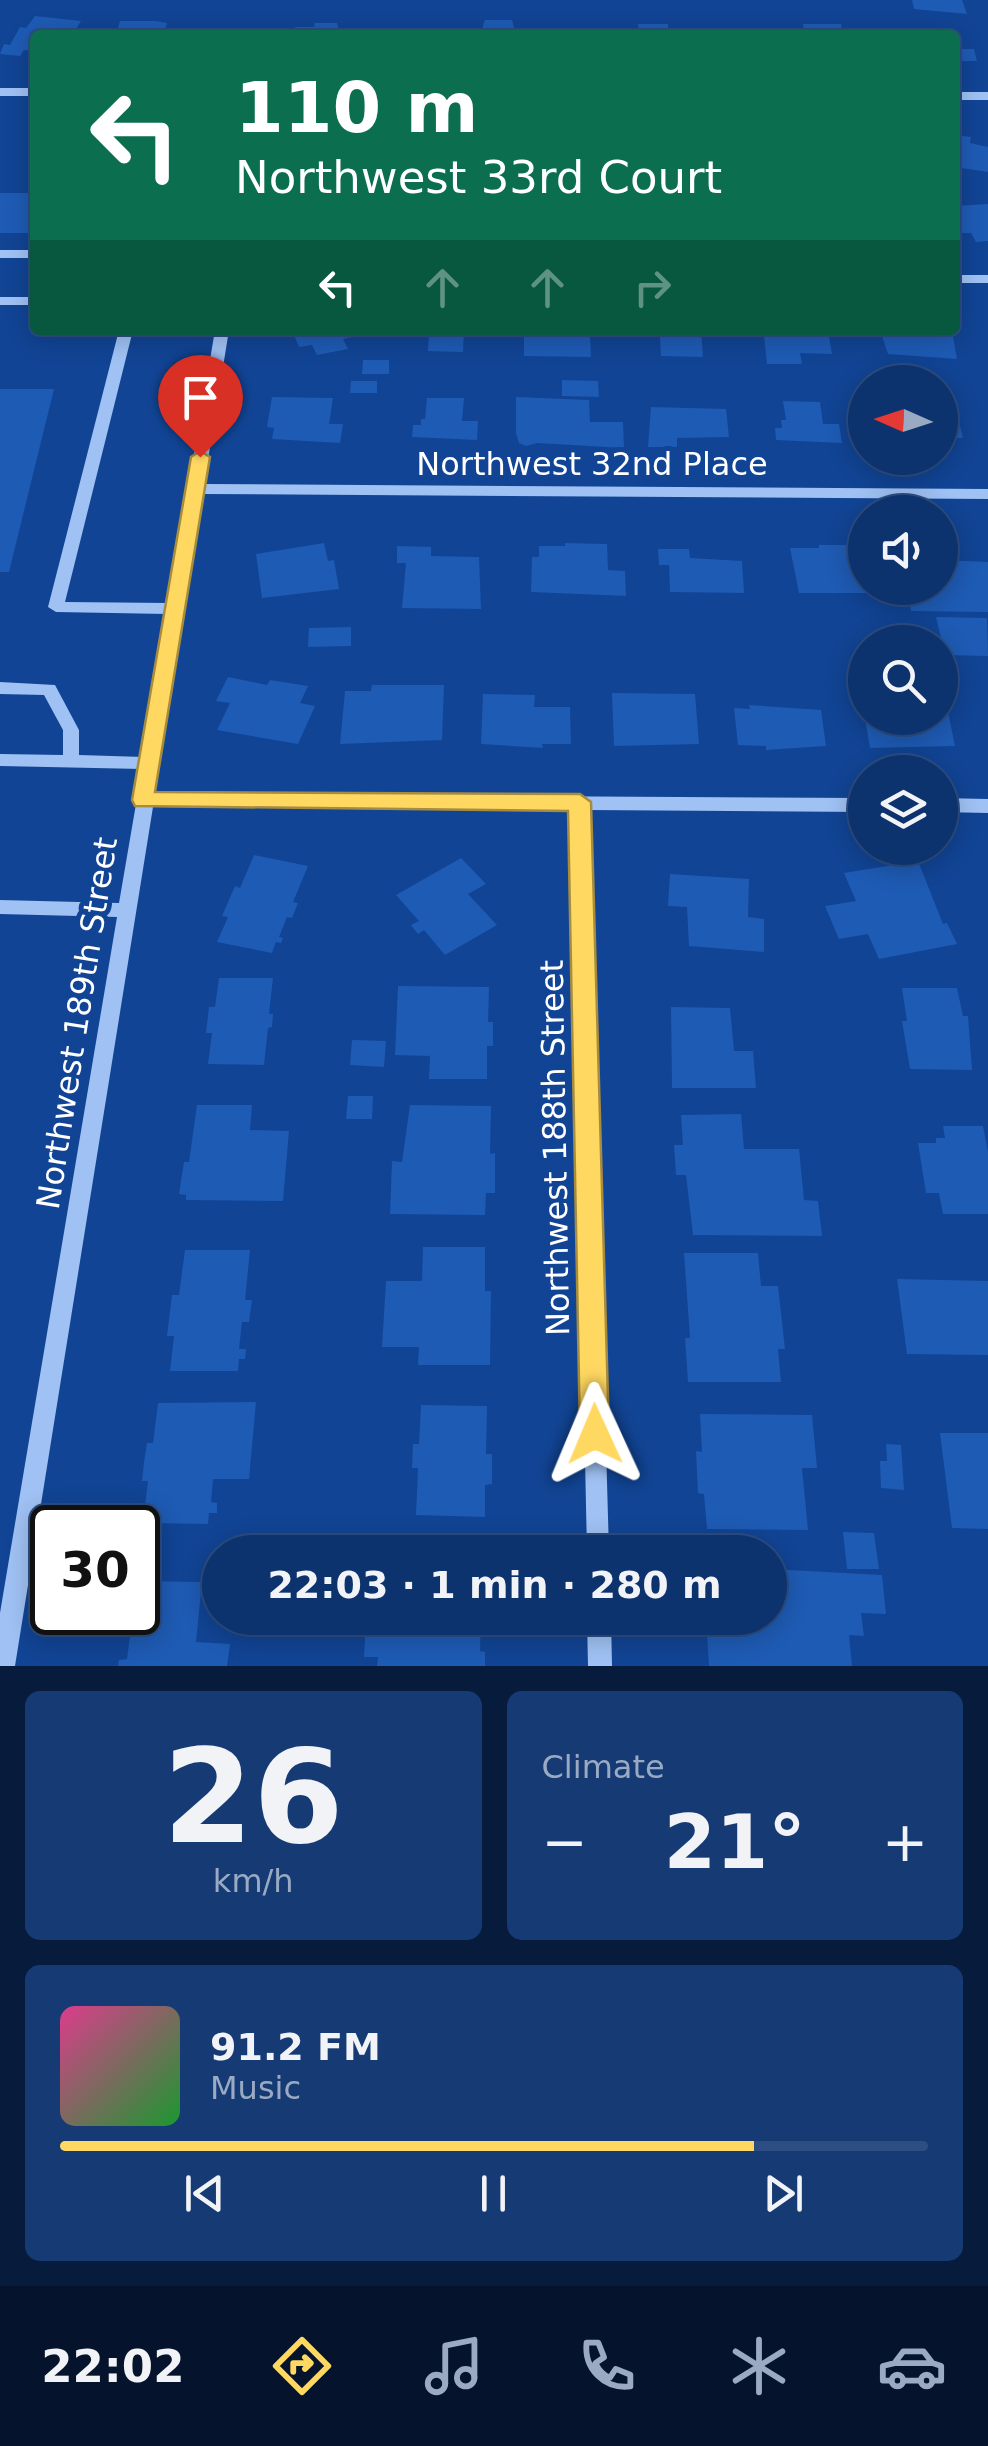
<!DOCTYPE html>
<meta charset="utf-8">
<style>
body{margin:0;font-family:"DejaVu Sans",sans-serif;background:#163b74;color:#f1f3f6;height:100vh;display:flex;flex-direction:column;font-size:38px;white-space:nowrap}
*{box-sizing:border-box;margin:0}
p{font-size:32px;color:#9aaac3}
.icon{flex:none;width:55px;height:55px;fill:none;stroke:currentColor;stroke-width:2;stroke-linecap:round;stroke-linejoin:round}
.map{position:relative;height:1666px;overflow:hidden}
.panel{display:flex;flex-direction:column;gap:25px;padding:25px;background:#071c3d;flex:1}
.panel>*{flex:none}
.banner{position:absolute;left:30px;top:30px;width:930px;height:305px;border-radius:10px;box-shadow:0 5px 25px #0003,0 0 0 2px #2d4e82;background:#0b6e4f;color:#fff;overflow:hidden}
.needle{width:65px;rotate:273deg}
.controls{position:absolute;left:848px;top:365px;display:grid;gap:20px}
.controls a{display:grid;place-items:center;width:110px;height:110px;border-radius:50%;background:#0d336f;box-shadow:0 5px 25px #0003,0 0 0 2px #2d4e82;font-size:50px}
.speed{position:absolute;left:30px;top:1505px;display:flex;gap:20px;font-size:50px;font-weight:700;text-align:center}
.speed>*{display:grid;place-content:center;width:130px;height:130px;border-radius:50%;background:#0d336f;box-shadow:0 5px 25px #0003,0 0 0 2px #2d4e82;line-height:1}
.speed .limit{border:5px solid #111;border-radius:15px;background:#fff;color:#111}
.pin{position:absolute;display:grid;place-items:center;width:85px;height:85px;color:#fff;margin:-102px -42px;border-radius:50% 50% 50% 0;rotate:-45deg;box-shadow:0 0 10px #0007}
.pin .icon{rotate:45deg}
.me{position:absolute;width:110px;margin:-55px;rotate:359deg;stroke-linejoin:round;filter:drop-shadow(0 0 8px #0008)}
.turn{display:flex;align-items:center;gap:35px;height:210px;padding:0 40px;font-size:45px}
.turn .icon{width:130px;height:130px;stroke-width:2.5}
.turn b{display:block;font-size:70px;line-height:85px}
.lanes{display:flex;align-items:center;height:95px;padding:0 40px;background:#0003;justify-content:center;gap:50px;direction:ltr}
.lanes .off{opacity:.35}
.big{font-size:75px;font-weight:800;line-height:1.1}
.panel .card{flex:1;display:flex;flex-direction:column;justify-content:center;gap:15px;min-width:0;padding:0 35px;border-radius:15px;background:#163b74}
.panel .dial{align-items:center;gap:0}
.dial b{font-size:130px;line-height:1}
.song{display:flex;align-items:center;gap:30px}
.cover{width:120px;height:120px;border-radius:15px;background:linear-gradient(135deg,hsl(330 70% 55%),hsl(130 70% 35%))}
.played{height:10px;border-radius:5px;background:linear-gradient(90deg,#ffd861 80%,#2d4e82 80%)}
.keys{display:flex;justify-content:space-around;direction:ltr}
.heat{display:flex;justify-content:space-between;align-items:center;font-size:55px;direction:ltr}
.panel .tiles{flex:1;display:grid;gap:25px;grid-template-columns:1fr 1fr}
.card:last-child{grid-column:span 2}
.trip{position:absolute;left:202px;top:1535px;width:585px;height:100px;border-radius:50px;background:#0d336f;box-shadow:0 5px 25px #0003,0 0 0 2px #2d4e82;font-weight:800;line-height:100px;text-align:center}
.dock{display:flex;height:160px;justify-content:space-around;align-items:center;background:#05142c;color:#9aaac3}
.dock .icon{width:70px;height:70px}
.dock .current{color:#ffd861}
.dock b{font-size:45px;color:#f1f3f6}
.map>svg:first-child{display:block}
.building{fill:#1e5bb4}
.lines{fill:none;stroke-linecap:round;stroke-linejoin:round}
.minor{fill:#9fc1f3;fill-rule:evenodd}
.route{fill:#ffd861;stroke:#a68c3f;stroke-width:2.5}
.labels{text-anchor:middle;stroke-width:10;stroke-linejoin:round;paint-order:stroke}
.street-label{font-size:32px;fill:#fff;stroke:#114494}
</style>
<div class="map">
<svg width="988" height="1666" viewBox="0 0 988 1666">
<rect width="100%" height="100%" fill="#114494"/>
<g class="building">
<path d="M 912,0 L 962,0 L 967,14 L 914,9 Z"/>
<path d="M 35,16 L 81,21 L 72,35 L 35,35 L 35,51 L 24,50 L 20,56 L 0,54 L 4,44 L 10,45 L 20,27 L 26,28 Z"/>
<path d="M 485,20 L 512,20 L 516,35 L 480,35 Z"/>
<path d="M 120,21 L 155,21 L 167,23 L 165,29 L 187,29 L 185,35 L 116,35 Z"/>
<path d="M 315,23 L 337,23 L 340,35 L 294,35 L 295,27 L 314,27 Z"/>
<path d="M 638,24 L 668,24 L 668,30 L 707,30 L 708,35 L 639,35 Z"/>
<path d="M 803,24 L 841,24 L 842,31 L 878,31 L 879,35 L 809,35 L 804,33 Z"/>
<path d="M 956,35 L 962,49 L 974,49 L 977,61 L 955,61 Z"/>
<path d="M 955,135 L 971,137 L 970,143 L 988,147 L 988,172 L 955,167 Z"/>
<rect x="0" y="193" width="35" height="40"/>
<path d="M 988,204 L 988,241 L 976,242 L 971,233 L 962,233 L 955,221 L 955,206 Z"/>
<path d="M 292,330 L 359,330 L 362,335 L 343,339 L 348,349 L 317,355 L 312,345 L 299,347 Z"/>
<path d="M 422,330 L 464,330 L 463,352 L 428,351 L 429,333 Z"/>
<path d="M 524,330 L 598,330 L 598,335 L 590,335 L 591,357 L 524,356 Z"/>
<path d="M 650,330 L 701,330 L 703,357 L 661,356 L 660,336 L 650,336 Z"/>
<path d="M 755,330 L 828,330 L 832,354 L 800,353 L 802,364 L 767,364 L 764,336 L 756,336 Z"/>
<path d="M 880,330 L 952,331 L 957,359 L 888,354 Z"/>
<path d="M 363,360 L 389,360 L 389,374 L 362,374 Z"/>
<path d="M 562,380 L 598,381 L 599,397 L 562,396 Z"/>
<path d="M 351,381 L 377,381 L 377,393 L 350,393 Z"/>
<path d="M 0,389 L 54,389 L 9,572 L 0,572 Z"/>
<path d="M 272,397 L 333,398 L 329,424 L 343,424 L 340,443 L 272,439 L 274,428 L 267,427 Z"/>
<path d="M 516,397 L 589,400 L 590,422 L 623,422 L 624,448 L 537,443 L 526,446 L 519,443 L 516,433 Z"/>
<path d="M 427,398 L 464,398 L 462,421 L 478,421 L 477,440 L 412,437 L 413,425 L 421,425 L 421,419 L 425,419 Z"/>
<path d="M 783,401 L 820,402 L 823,424 L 839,424 L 842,443 L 776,440 L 775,428 L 782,428 L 781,420 L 786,420 Z"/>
<path d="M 651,407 L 726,409 L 729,437 L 677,438 L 677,447 L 648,447 Z"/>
<path d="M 940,410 L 956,410 L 963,438 L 940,438 Z"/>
<path d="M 324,543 L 328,561 L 334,560 L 339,589 L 262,598 L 256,554 Z"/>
<path d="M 565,543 L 607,544 L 608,570 L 625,571 L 626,596 L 531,592 L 532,557 L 539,557 L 539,546 L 565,546 Z"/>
<path d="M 819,545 L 860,545 L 868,593 L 799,593 L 790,548 L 819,548 Z"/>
<path d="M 397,546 L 431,547 L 431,556 L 479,557 L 481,609 L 402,608 L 406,563 L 397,563 Z"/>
<path d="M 658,549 L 689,549 L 690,558 L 742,561 L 744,593 L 670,592 L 669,565 L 659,565 Z"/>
<path d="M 940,560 L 988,562 L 988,612 L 911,611 L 908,589 L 940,588 Z"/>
<path d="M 936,617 L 987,618 L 988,656 L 945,655 Z"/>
<path d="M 351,627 L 351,646 L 308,647 L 309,628 Z"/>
<path d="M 228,677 L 267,685 L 270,680 L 308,686 L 300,703 L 315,706 L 298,744 L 217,730 L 230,703 L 216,701 Z"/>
<path d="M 372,685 L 444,685 L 442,740 L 340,744 L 345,691 L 371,691 Z"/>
<path d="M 612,693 L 695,694 L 699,744 L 614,746 Z"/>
<path d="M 483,694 L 535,695 L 534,707 L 570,707 L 571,744 L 542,744 L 543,748 L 481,744 Z"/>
<path d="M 749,705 L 821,710 L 826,746 L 766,750 L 766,746 L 738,745 L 734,708 L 750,709 Z"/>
<path d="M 940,707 L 947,707 L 955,746 L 870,748 L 865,718 L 940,718 Z"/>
<path d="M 254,855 L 308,866 L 293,902 L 298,903 L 292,918 L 287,917 L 279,937 L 283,938 L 281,943 L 276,942 L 272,953 L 217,942 L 228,917 L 222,916 L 235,886 L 240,888 Z"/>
<path d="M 461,858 L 486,884 L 468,894 L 497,925 L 445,955 L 424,930 L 418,934 L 411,925 L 419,921 L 396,895 Z"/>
<path d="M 918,861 L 943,924 L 947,923 L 957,944 L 879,959 L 868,934 L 839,939 L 825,906 L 856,901 L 844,873 Z"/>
<path d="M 670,874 L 749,879 L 748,917 L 764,919 L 764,952 L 689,946 L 687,907 L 668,906 Z"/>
<path d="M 219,978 L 273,978 L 269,1014 L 273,1014 L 272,1027 L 268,1028 L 264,1065 L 208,1064 L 212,1033 L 206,1033 L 209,1007 L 215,1007 Z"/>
<path d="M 398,986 L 489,987 L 488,1022 L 493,1022 L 493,1046 L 487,1046 L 487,1079 L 429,1079 L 430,1056 L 395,1055 Z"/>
<path d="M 902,988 L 957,988 L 963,1016 L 968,1016 L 972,1070 L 910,1069 L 902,1021 L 907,1021 Z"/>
<path d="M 671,1007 L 730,1008 L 734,1051 L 753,1051 L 756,1088 L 672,1088 Z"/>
<path d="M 352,1040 L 386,1041 L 384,1067 L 350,1065 Z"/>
<path d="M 348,1096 L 373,1096 L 372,1119 L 346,1119 Z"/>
<path d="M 197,1105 L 252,1105 L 250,1130 L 289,1131 L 283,1201 L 186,1200 L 186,1195 L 179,1194 L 184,1162 L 189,1162 Z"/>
<path d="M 410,1105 L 491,1106 L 490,1154 L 495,1153 L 495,1193 L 486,1193 L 485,1215 L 390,1214 L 392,1161 L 402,1162 Z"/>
<path d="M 741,1114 L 744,1149 L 799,1149 L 804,1200 L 818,1201 L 822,1236 L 693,1235 L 686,1175 L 676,1175 L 674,1145 L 683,1145 L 681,1115 Z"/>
<path d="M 943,1126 L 983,1126 L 988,1152 L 988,1214 L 943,1214 L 939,1193 L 926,1193 L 918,1143 L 936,1143 L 936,1138 L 945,1138 Z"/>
<path d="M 423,1247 L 485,1247 L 485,1291 L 491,1291 L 490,1365 L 418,1365 L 419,1347 L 382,1347 L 386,1281 L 422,1281 Z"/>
<path d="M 185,1250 L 250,1250 L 245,1300 L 252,1300 L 249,1322 L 242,1322 L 239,1349 L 246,1349 L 245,1359 L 239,1359 L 238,1371 L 170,1371 L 174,1336 L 167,1336 L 172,1295 L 179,1295 Z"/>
<path d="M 684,1253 L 758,1253 L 761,1286 L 778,1286 L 785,1349 L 778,1349 L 781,1382 L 688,1382 L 685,1338 L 690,1338 Z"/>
<path d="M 897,1279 L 988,1281 L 988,1355 L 907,1354 Z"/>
<path d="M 256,1402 L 249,1479 L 213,1479 L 211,1502 L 217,1503 L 217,1513 L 209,1513 L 208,1524 L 143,1523 L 148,1481 L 142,1481 L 144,1462 L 147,1443 L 153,1443 L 158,1403 Z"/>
<path d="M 421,1405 L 487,1406 L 486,1454 L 492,1454 L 492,1484 L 485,1485 L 485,1517 L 416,1515 L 418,1468 L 412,1468 L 413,1444 L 419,1444 Z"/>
<path d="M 700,1414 L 812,1415 L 817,1468 L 802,1468 L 808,1530 L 707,1529 L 704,1494 L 698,1493 L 696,1451 L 702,1452 Z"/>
<path d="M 940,1433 L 988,1433 L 988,1529 L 952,1528 Z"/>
<path d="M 886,1444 L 901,1445 L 904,1490 L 881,1488 L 880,1461 L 887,1461 Z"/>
<path d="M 843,1532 L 874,1533 L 879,1569 L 847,1569 Z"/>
<path d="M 770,1569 L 882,1575 L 886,1614 L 861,1613 L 864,1636 L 849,1635 L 852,1666 L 709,1666 L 706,1618 L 770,1618 Z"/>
<path d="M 138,1581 L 202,1582 L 196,1642 L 230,1644 L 227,1666 L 118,1666 L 119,1660 L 127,1659 L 133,1612 L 138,1612 Z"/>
<path d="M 366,1618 L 481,1618 L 480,1651 L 485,1652 L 485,1666 L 377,1666 L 378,1657 L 364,1657 Z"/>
</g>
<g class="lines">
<g class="minor">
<rect x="0" y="88" width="35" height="8"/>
<rect x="955" y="92" width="33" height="8"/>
<rect x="0" y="250" width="35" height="8"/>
<rect x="955" y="275" width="33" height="8"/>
<rect x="0" y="297" width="35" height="8"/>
<path d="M 119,330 L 133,330 L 65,602 L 169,603 L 215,330 L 229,330 L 204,484 L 988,489 L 988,499 L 203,494 L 155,794 L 865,798 L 865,812 L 588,810 L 609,1552 L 587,1552 L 571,809 L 153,807 L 15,1666 L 0,1666 L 0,1613 L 117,917 L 0,914 L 0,900 L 119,903 L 142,769 L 0,766 L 0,754 L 63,755 L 63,730 L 44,695 L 0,694 L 0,682 L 55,685 L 79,730 L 79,755 L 144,757 L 167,614 L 56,612 L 48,607 Z"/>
<path d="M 940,798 L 988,799 L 988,813 L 940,812 Z"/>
<path d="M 587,1618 L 611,1618 L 612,1666 L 588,1666 Z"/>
</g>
</g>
<path class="route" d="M 200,451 L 210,457 L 155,792 L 580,794 L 591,802 L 609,1434 L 605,1444 L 595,1448 L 585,1444 L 580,1434 L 568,811 L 135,806 L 132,800 L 191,457 Z"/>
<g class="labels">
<g class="street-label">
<text x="592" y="475">Northwest 32nd Place</text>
<text transform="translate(77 1023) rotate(-81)" y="11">Northwest 189th Street</text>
<text transform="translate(555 1148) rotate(-91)" y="11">Northwest 188th Street</text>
</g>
</g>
</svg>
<div class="controls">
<a><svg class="needle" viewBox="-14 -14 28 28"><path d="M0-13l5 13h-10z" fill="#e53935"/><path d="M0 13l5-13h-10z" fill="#9aaac3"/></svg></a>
<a><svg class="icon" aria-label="sound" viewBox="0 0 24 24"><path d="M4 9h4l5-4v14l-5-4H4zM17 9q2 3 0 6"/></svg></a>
<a><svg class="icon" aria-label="search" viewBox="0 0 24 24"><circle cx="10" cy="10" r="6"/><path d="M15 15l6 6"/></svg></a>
<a><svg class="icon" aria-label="layers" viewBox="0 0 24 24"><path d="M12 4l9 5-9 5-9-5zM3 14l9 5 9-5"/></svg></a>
</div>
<div class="speed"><div class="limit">30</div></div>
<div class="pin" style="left:200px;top:457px;background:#d93025"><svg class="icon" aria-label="arrive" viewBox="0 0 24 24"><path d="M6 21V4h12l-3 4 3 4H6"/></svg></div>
<svg class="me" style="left:595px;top:1434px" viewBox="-20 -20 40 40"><path d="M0-17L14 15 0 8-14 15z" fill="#ffd861" stroke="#fff" stroke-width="4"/></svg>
<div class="trip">22:03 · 1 min · 280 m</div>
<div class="banner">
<div class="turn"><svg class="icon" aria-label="left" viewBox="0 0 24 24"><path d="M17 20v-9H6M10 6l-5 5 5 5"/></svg><div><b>110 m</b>Northwest 33rd Court</div></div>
<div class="lanes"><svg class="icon" aria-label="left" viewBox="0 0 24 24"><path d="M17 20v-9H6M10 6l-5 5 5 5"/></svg><svg class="icon off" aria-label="ahead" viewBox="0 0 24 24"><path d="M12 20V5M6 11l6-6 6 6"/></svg><svg class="icon off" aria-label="ahead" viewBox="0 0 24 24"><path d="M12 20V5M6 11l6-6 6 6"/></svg><svg class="icon off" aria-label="right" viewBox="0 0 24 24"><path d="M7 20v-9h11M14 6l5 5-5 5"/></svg></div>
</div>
</div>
<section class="panel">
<div class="tiles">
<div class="card dial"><b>26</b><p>km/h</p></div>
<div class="card"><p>Climate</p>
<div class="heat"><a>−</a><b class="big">21°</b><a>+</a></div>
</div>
<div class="card">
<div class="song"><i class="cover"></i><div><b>91.2 FM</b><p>Music</p></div></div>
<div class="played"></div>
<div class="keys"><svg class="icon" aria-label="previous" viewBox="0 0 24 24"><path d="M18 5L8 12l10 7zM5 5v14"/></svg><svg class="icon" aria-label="pause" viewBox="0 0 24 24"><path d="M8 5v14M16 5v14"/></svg><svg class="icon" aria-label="next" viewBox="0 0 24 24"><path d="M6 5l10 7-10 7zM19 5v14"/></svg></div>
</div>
</div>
</section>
<nav class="dock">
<b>22:02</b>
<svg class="icon current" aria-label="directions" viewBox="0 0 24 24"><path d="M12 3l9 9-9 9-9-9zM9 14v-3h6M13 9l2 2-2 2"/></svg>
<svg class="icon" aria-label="music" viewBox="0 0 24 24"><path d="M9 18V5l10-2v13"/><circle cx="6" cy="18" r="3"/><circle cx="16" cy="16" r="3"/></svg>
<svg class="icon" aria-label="phone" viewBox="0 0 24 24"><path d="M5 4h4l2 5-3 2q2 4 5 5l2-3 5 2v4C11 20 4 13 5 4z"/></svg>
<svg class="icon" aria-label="climate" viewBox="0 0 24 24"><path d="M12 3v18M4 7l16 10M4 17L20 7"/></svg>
<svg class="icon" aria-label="car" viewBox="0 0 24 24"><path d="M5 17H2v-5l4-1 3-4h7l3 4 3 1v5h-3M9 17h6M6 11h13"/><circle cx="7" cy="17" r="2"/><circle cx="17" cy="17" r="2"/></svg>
</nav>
